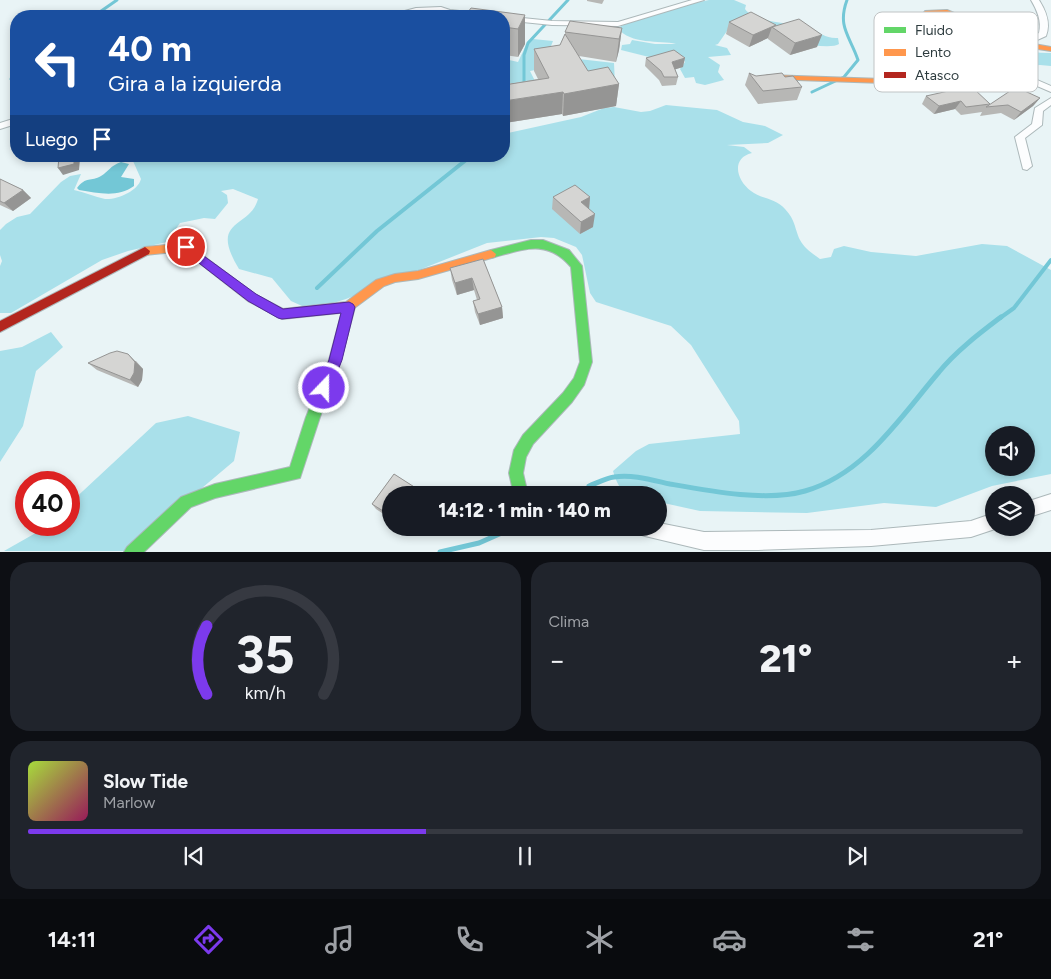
<!DOCTYPE html>
<html lang="es">
<meta charset="utf-8">
<style>
body{margin:0;font-family:Figtree,sans-serif;background:#20242c;color:#f1f3f6;height:100vh;display:flex;flex-direction:column;font-size:19px;white-space:nowrap}
*{box-sizing:border-box;margin:0}
p{font-size:16px;color:#9ea1a6}
.icon{flex:none;width:28px;height:28px;fill:none;stroke:currentColor;stroke-width:2;stroke-linecap:round;stroke-linejoin:round}
.map{position:relative;height:552px;overflow:hidden}
.details{display:flex;flex-direction:column;gap:10px;padding:10px;background:#0d0f14;flex:1}
.details>*{flex:none}
.banner{position:absolute;left:10px;top:10px;width:500px;height:152px;border-radius:20px;box-shadow:0 2px 8px #0003;background:#1a4fa0;color:#fff;overflow:hidden}
.fabs{position:absolute;left:985px;top:426px;display:grid;gap:10px}
.fabs a{display:grid;place-items:center;width:50px;height:50px;border-radius:50%;background:#171b24;box-shadow:0 2px 8px #0003;font-size:25px}
.speed{position:absolute;left:15px;top:471px;display:flex;gap:10px;font-size:25px;font-weight:700;text-align:center}
.speed>*{display:grid;place-content:center;width:65px;height:65px;border-radius:50%;background:#171b24;box-shadow:0 2px 8px #0003;line-height:1}
.speed .limit{border:8px solid #d22;background:#fff;color:#111}
.pin{position:absolute;display:grid;place-items:center;width:42px;height:42px;color:#fff;margin:-21px;border:2px solid #fff;border-radius:50%;box-shadow:0 1px 5px #0007}
.me{position:absolute;width:55px;margin:-28px;rotate:22deg;stroke-linejoin:round;filter:drop-shadow(0 0 4px #0008)}
.turn{display:flex;align-items:center;gap:18px;height:105px;padding:0 15px;font-size:22px}
.turn .icon{width:65px;height:65px;stroke-width:2.5}
.turn b{display:block;font-size:35px;line-height:42px}
.then{display:flex;align-items:center;height:48px;padding:0 15px;background:#0003;gap:10px;font-size:19px}
.big{font-size:38px;font-weight:800;line-height:1.1}
.details .tile{flex:1;display:flex;flex-direction:column;justify-content:center;gap:8px;min-width:0;padding:0 18px;border-radius:20px;background:#20242c}
.details .dial{align-items:center;gap:0}
.dial svg{height:130px;overflow:visible;fill:none;stroke:#363941;stroke-width:7;stroke-linecap:round;text-anchor:middle}
.dial text{fill:#f1f3f6;stroke:none}
.song{display:flex;align-items:center;gap:15px}
.cover{width:60px;height:60px;border-radius:8px;background:linear-gradient(135deg,hsl(80 70% 55%),hsl(330 70% 35%))}
.played{height:5px;border-radius:2px;background:linear-gradient(90deg,#7c3aed 40%,#363941 40%)}
.keys{display:flex;justify-content:space-around;direction:ltr}
.heat{display:flex;justify-content:space-between;align-items:center;font-size:28px;direction:ltr}
.details .tiles{flex:1;display:grid;gap:10px;grid-template-columns:1fr 1fr}
.tile:last-child{grid-column:span 2}
.trip{position:absolute;left:382px;top:486px;width:285px;height:50px;border-radius:25px;background:#171b24;box-shadow:0 2px 8px #0003;font-weight:800;line-height:50px;text-align:center}
.tabs{display:flex;height:80px;justify-content:space-around;align-items:center;background:#090b0e;color:#9ea1a6}
.tabs .icon{width:35px;height:35px}
.tabs .on{color:#7c3aed}
.tabs b{font-size:22px;color:#f1f3f6}
.map>svg:first-child{display:block}
.green{fill:#a9e0ea;fill-rule:evenodd}
.water{fill:#73c7d6}
.lines{fill:none;stroke-linecap:round;stroke-linejoin:round}
.stream-far2{stroke:#73c7d6;stroke-width:3}
.stream-far1{stroke:#73c7d6;stroke-width:4}
.stream{stroke:#73c7d6;stroke-width:5}
.street-casing{stroke:#acb8ba;stroke-width:2}
.fast-casing{stroke:#acb8ba;stroke-width:2}
.slow-casing{stroke:#acb8ba;stroke-width:2}
.jam-casing{stroke:#acb8ba;stroke-width:2}
.street{fill:#fcfdfe;fill-rule:evenodd}
.fast{fill:#63d668;fill-rule:evenodd}
.slow{fill:#ff974d;fill-rule:evenodd}
.jam{fill:#b3261e;fill-rule:evenodd}
.wall{fill:#b7b7b5}
.shaded-wall{fill:#959594}
.building{fill:#d5d5d3;stroke:#959594}
.route{fill:#7c3aed;stroke:#51269a}
.key{fill:#fff;stroke:#c0c4c5;stroke-width:1}
.key-label{font-size:14px;fill:#2d3b3e}
</style>
<div class="map">
<svg width="1051" height="552" viewBox="0 0 1051 552">
<rect width="100%" height="100%" fill="#e9f4f6"/>
<g class="green">
<path d="M 709,0 L 734,0 L 746,5 L 745,9 C 756,24 792,22 809,28 C 820,32 826,39 838,38 L 839,44 C 826,53 748,32 729,28 L 718,44 L 715,45 L 727,48 L 731,55 L 708,57 L 720,65 L 718,72 L 724,80 L 705,85 L 696,83 L 694,77 L 685,78 L 680,69 L 685,62 L 681,55 L 653,58 L 621,50 L 622,45 L 630,44 L 632,40 L 655,44 L 676,44 C 660,40 630,45 618,28 L 644,14 Z"/>
<path d="M 934,15 C 975,20 1005,54 1051,53 L 1051,66 L 1040,65 L 1029,66 L 1026,70 L 1018,71 L 950,46 L 924,28 L 925,20 Z"/>
<path d="M 533,39 L 553,41 L 549,51 L 561,57 L 614,63 L 615,84 L 557,66 L 530,71 L 535,81 L 504,84 L 504,59 L 518,62 L 528,41 Z"/>
<path d="M 666,105 L 717,110 L 743,122 L 765,126 L 783,135 L 768,143 L 727,145 L 744,147 L 752,153 C 731,158 736,180 751,191 C 761,199 776,198 785,209 C 796,221 794,227 800,240 C 804,248 813,254 820,259 L 831,257 L 834,249 L 844,246 L 871,252 L 916,256 L 982,244 L 1007,246 L 1051,270 L 1051,474 L 992,486 L 936,507 L 884,503 L 807,513 L 700,511 L 659,502 L 659,495 C 631,495 622,501 613,471 L 636,451 L 649,444 L 740,434 L 739,421 L 691,345 L 671,326 L 596,302 L 590,293 L 582,255 L 576,247 L 554,238 L 541,237 L 487,243 L 346,299 L 311,310 L 291,301 L 272,278 L 239,269 C 208,218 250,229 258,199 L 233,189 L 221,191 L 227,195 L 228,203 L 215,219 L 204,218 L 180,223 L 167,242 L 128,251 L 102,260 L 11,313 L 0,313 L 0,266 L 2,261 L 0,255 L 0,230 L 6,224 L 17,217 L 30,214 L 61,182 L 70,176 L 81,174 L 74,190 C 84,192 95,197 105,199 C 117,200 138,191 141,179 L 133,161 L 139,156 L 147,159 L 165,156 L 504,156 L 504,134 L 581,117 L 604,108 L 614,107 L 641,112 L 650,111 ZM 994,435 L 1026,435 L 1026,468 L 994,468 Z"/>
<path d="M 51,332 L 63,347 L 36,371 L 23,426 L 0,462 L 0,351 L 22,347 Z"/>
<path d="M 188,416 L 240,432 L 234,461 L 138,542 L 132,551 L 0,551 L 4,551 L 41,530 L 47,525 L 69,525 L 69,504 L 156,423 Z"/>
</g>
<path class="water" d="M 121,162 L 129,164 L 121,177 L 134,179 L 134,186 C 117,198 99,193 79,190 L 77,188 C 86,176 91,182 101,176 C 109,171 110,166 121,162 Z"/>
<g class="lines">
<g class="stream-far2">
<path d="M 94,16 L 117,0"/>
<path d="M 11,79 L 16,66"/>
<path d="M 524,86 L 524,55 L 528,43 L 568,0"/>
<path d="M 812,92 L 844,77 L 858,60 C 850,36 837,27 847,0"/>
<path d="M 504,127 L 511,118"/>
</g>
<g class="stream-far1">
<path d="M 317,288 L 377,231 L 471,156"/>
<path d="M 1000,318 L 1014,308 L 1051,260"/>
</g>
<g class="stream">
<path d="M 589,486 C 597,483 606,478 614,477 C 632,474 652,480 670,484 C 709,491 767,502 805,491 C 865,474 901,416 939,372 C 956,351 980,333 1001,317"/>
<path d="M 440,552 L 479,543 L 513,528"/>
</g>
<defs>
<g id="street">
<path d="M 692,0 L 704,0 L 618,26 L 552,25 L 504,20 L 504,16 L 501,16 L 504,16 L 552,21 L 618,22 Z"/>
<path d="M 1031,0 L 1039,0 C 1046,11 1051,23 1046,36 L 1024,46 L 1018,46 L 1018,42 L 1039,33 C 1042,21 1037,10 1031,0 Z"/>
<path d="M 441,7 L 450,10 L 488,14 L 492,16 L 466,16 L 440,11 L 386,16 L 416,8 Z"/>
<path d="M 912,28 L 918,28 L 1051,86 L 1051,92 L 912,32 Z"/>
<path d="M 1051,98 L 1051,105 L 1043,111 L 1042,125 L 1025,138 L 1032,166 L 1027,170 L 1023,169 L 1015,137 L 1032,124 L 1035,108 Z"/>
<path d="M 16,118 L 16,124 L 0,129 L 0,123 Z"/>
<path d="M 1051,494 L 1051,510 L 1026,518 L 1026,502 Z"/>
<path d="M 994,513 L 994,528 L 998,528 L 971,537 L 871,546 L 758,550 L 704,550 L 645,536 L 639,534 L 637,528 L 659,528 L 659,523 L 704,532 L 871,530 L 971,521 Z"/>
</g>
<g id="fast">
<path d="M 531,240 L 543,240 L 569,250 L 582,266 L 592,362 L 584,385 L 572,402 L 533,444 L 526,457 L 523,473 L 528,495 L 514,495 L 509,473 L 514,450 L 523,435 L 563,393 L 574,378 L 580,362 L 571,267 C 546,238 523,250 491,258 L 486,254 L 491,250 Z"/>
<path d="M 349,302 L 353,304 L 355,307 L 341,360 L 320,417 L 300,478 L 215,498 L 191,507 L 144,552 L 124,552 L 127,547 L 181,497 L 215,484 L 290,467 L 306,417 L 329,360 L 343,307 L 345,304 Z"/>
</g>
<g id="slow">
<path d="M 947,10 L 1023,42 L 1051,47 L 1051,51 L 1018,46 L 943,14 L 930,15 L 919,30 L 921,60 L 915,75 L 883,83 L 768,79 L 764,77 L 768,75 L 883,79 L 909,71 L 913,60 L 911,30 L 925,11 Z"/>
<path d="M 186,243 L 256,295 L 283,309 L 346,302 L 376,280 L 395,274 L 418,271 L 491,250 L 496,254 L 495,257 L 418,279 L 395,282 L 384,286 L 349,312 L 282,319 L 248,301 L 184,251 L 145,255 L 140,251 L 145,247 Z"/>
</g>
<path id="jam" d="M 145,247 L 150,251 L 149,254 L 0,332 L 0,321 Z"/>
</defs>
<use href="#street" class="street-casing"/>
<use href="#fast" class="fast-casing"/>
<use href="#slow" class="slow-casing"/>
<use href="#jam" class="jam-casing"/>
<use href="#street" class="street"/>
<use href="#fast" class="fast"/>
<use href="#slow" class="slow"/>
<use href="#jam" class="jam"/>
</g>
<g class="wall">
<path d="M 587,0 L 604,0 L 602,4 L 587,1 Z"/>
<path d="M 525,15 L 525,44 L 518,57 L 504,55 L 504,16 Z"/>
<path d="M 729,22 L 775,27 L 817,47 L 790,55 L 768,39 L 768,38 L 749,47 L 726,34 Z"/>
<path d="M 622,28 L 619,50 L 616,62 L 579,56 L 588,71 L 619,84 L 616,106 L 563,116 L 562,114 L 504,123 L 504,85 L 538,79 L 534,71 L 534,49 L 560,45 L 565,34 L 565,32 Z"/>
<path d="M 938,46 L 975,50 L 966,62 L 942,67 L 931,58 Z"/>
<path d="M 646,58 L 683,67 L 675,69 L 678,77 L 676,85 L 662,86 L 659,80 L 645,66 Z"/>
<path d="M 749,73 L 756,76 L 785,77 L 802,87 L 797,100 L 758,104 L 745,85 Z"/>
<path d="M 926,96 L 990,105 L 1040,98 L 1033,106 L 1014,120 L 1001,113 L 980,116 L 982,112 L 961,115 L 955,109 L 934,114 L 922,104 Z"/>
<path d="M 0,179 L 23,190 L 31,198 L 13,211 L 0,205 Z"/>
<path d="M 553,197 L 590,197 L 589,209 L 593,227 L 580,234 L 552,209 Z"/>
<path d="M 483,259 L 502,307 L 503,318 L 480,325 L 475,312 L 473,301 L 477,300 L 474,290 L 457,295 L 452,280 L 450,268 Z"/>
<path d="M 136,361 L 143,369 L 142,380 L 138,387 L 97,370 L 88,363 Z"/>
<path d="M 394,474 L 419,490 L 421,495 L 391,495 L 391,519 L 376,509 L 372,504 Z"/>
</g>
<g class="shaded-wall">
<path d="M 525,15 L 525,44 L 518,57 L 518,29 Z"/>
<path d="M 776,25 L 774,29 L 772,27 L 768,38 L 749,47 L 753,35 Z"/>
<path d="M 622,28 L 619,50 L 616,62 L 619,39 Z"/>
<path d="M 822,35 L 817,47 L 790,55 L 795,43 Z"/>
<path d="M 975,50 L 966,62 L 942,67 L 950,54 Z"/>
<path d="M 685,58 L 683,67 L 670,71 L 672,62 Z"/>
<path d="M 619,84 L 616,106 L 563,116 L 564,94 Z"/>
<path d="M 563,92 L 562,114 L 504,123 L 504,101 Z"/>
<path d="M 1040,98 L 1033,106 L 1014,120 L 1021,112 Z"/>
<path d="M 961,101 L 955,109 L 934,114 L 939,106 Z"/>
<path d="M 74,156 L 78,156 L 80,159 L 79,170 L 63,175 L 58,168 Z"/>
<path d="M 23,190 L 31,198 L 13,211 L 4,203 Z"/>
<path d="M 590,197 L 589,209 L 581,202 Z"/>
<path d="M 595,214 L 593,227 L 580,234 L 581,222 Z"/>
<path d="M 472,278 L 474,290 L 457,295 L 455,283 Z"/>
<path d="M 502,307 L 503,318 L 480,325 L 478,314 Z"/>
<path d="M 128,354 L 143,369 L 142,380 L 138,387 L 130,380 Z"/>
<path d="M 419,490 L 421,495 L 416,495 Z"/>
</g>
<g class="building">
<path d="M 471,8 L 525,15 L 518,29 L 504,27 L 504,16 L 465,16 Z"/>
<path d="M 751,12 L 776,25 L 753,35 L 729,22 Z"/>
<path d="M 799,19 L 822,35 L 795,43 L 772,27 Z"/>
<path d="M 570,21 L 622,28 L 619,39 L 565,32 Z"/>
<path d="M 565,34 L 588,71 L 608,67 L 619,84 L 564,94 L 563,92 L 504,101 L 504,85 L 549,78 L 534,49 L 560,45 Z"/>
<path d="M 674,50 L 685,58 L 672,62 L 678,77 L 664,77 L 661,71 L 646,58 Z"/>
<path d="M 749,73 L 756,76 L 782,73 L 785,77 L 793,76 L 802,87 L 763,91 Z"/>
<path d="M 1016,87 L 1040,98 L 1021,112 L 1008,105 L 986,107 Z"/>
<path d="M 973,88 L 990,104 L 966,107 L 961,101 L 939,106 L 926,96 L 953,90 Z"/>
<path d="M 59,156 L 74,156 L 74,164 L 58,168 Z"/>
<path d="M 0,179 L 23,190 L 4,203 L 0,201 Z"/>
<path d="M 575,185 L 590,197 L 581,202 L 595,214 L 581,222 L 553,197 Z"/>
<path d="M 483,259 L 502,307 L 478,314 L 473,301 L 480,299 L 472,278 L 455,283 L 450,268 Z"/>
<path d="M 117,351 L 128,354 L 135,362 L 134,373 L 130,380 L 88,363 L 110,353 Z"/>
<path d="M 394,474 L 419,490 L 416,495 L 391,495 L 391,516 L 372,504 Z"/>
</g>
<path class="route" d="M 186,243 L 256,294 L 283,309 L 349,302 L 353,304 L 355,307 L 342,360 L 329,393 L 324,394 L 319,393 L 318,388 L 329,360 L 341,313 L 282,319 L 278,318 L 248,301 L 182,250 L 180,247 Z"/>
<rect x="874" y="12" width="164" height="80" rx="8" class="key"/>
<rect x="884" y="27" width="22" height="6" fill="#63d668"/>
<rect x="884" y="49" width="22" height="7" fill="#ff974d"/>
<rect x="884" y="72" width="22" height="6" fill="#b3261e"/>
<g class="key-label">
<text x="915" y="35">Fluido</text>
<text x="915" y="57">Lento</text>
<text x="915" y="80">Atasco</text>
</g>
</svg>
<div class="fabs">
<a><svg class="icon" aria-label="sound" viewBox="0 0 24 24"><path d="M4 9h4l5-4v14l-5-4H4zM17 9q2 3 0 6"/></svg></a>
<a><svg class="icon" aria-label="layers" viewBox="0 0 24 24"><path d="M12 4l9 5-9 5-9-5zM3 14l9 5 9-5"/></svg></a>
</div>
<div class="speed"><div class="limit">40</div></div>
<div class="pin" style="left:186px;top:247px;background:#d93025"><svg class="icon" aria-label="arrive" viewBox="0 0 24 24"><path d="M6 21V4h12l-3 4 3 4H6"/></svg></div>
<svg class="me" style="left:324px;top:388px" viewBox="-20 -20 40 40"><circle r="17" fill="#7c3aed" stroke="#fff" stroke-width="3"/><path d="M0-11L8 9 0 5-8 9z" fill="#fff"/></svg>
<div class="trip">14:12 · 1 min · 140 m</div>
<div class="banner">
<div class="turn"><svg class="icon" aria-label="left" viewBox="0 0 24 24"><path d="M17 20v-9H6M10 6l-5 5 5 5"/></svg><div><b>40 m</b>Gira a la izquierda</div></div>
<div class="then">Luego<svg class="icon" aria-label="arrive" viewBox="0 0 24 24"><path d="M6 21V4h12l-3 4 3 4H6"/></svg></div>
</div>
</div>
<section class="details">
<div class="tiles">
<div class="tile dial"><svg viewBox="0 0 100 80">
<path d="M14 69A42 42 0 1 1 86 69"/>
<path d="M14 69A42 42 0 0 1 14 27" stroke="#7c3aed"/>
<text x="50" y="56" font-size="32" font-weight="700">35</text>
<text x="50" y="72" font-size="11">km/h</text>
</svg></div>
<div class="tile"><p>Clima</p>
<div class="heat"><a>−</a><b class="big">21°</b><a>+</a></div>
</div>
<div class="tile">
<div class="song"><i class="cover"></i><div><b>Slow Tide</b><p>Marlow</p></div></div>
<div class="played"></div>
<div class="keys"><svg class="icon" aria-label="previous" viewBox="0 0 24 24"><path d="M18 5L8 12l10 7zM5 5v14"/></svg><svg class="icon" aria-label="pause" viewBox="0 0 24 24"><path d="M8 5v14M16 5v14"/></svg><svg class="icon" aria-label="next" viewBox="0 0 24 24"><path d="M6 5l10 7-10 7zM19 5v14"/></svg></div>
</div>
</div>
</section>
<nav class="tabs">
<b>14:11</b>
<svg class="icon on" aria-label="directions" viewBox="0 0 24 24"><path d="M12 3l9 9-9 9-9-9zM9 14v-3h6M13 9l2 2-2 2"/></svg>
<svg class="icon" aria-label="music" viewBox="0 0 24 24"><path d="M9 18V5l10-2v13"/><circle cx="6" cy="18" r="3"/><circle cx="16" cy="16" r="3"/></svg>
<svg class="icon" aria-label="phone" viewBox="0 0 24 24"><path d="M5 4h4l2 5-3 2q2 4 5 5l2-3 5 2v4C11 20 4 13 5 4z"/></svg>
<svg class="icon" aria-label="climate" viewBox="0 0 24 24"><path d="M12 3v18M4 7l16 10M4 17L20 7"/></svg>
<svg class="icon" aria-label="car" viewBox="0 0 24 24"><path d="M5 17H2v-5l4-1 3-4h7l3 4 3 1v5h-3M9 17h6M6 11h13"/><circle cx="7" cy="17" r="2"/><circle cx="17" cy="17" r="2"/></svg>
<svg class="icon" aria-label="filters" viewBox="0 0 24 24"><path d="M4 7h16M4 17h16"/><circle cx="9" cy="7" r="2"/><circle cx="15" cy="17" r="2"/></svg>
<b>21°</b>
</nav>
